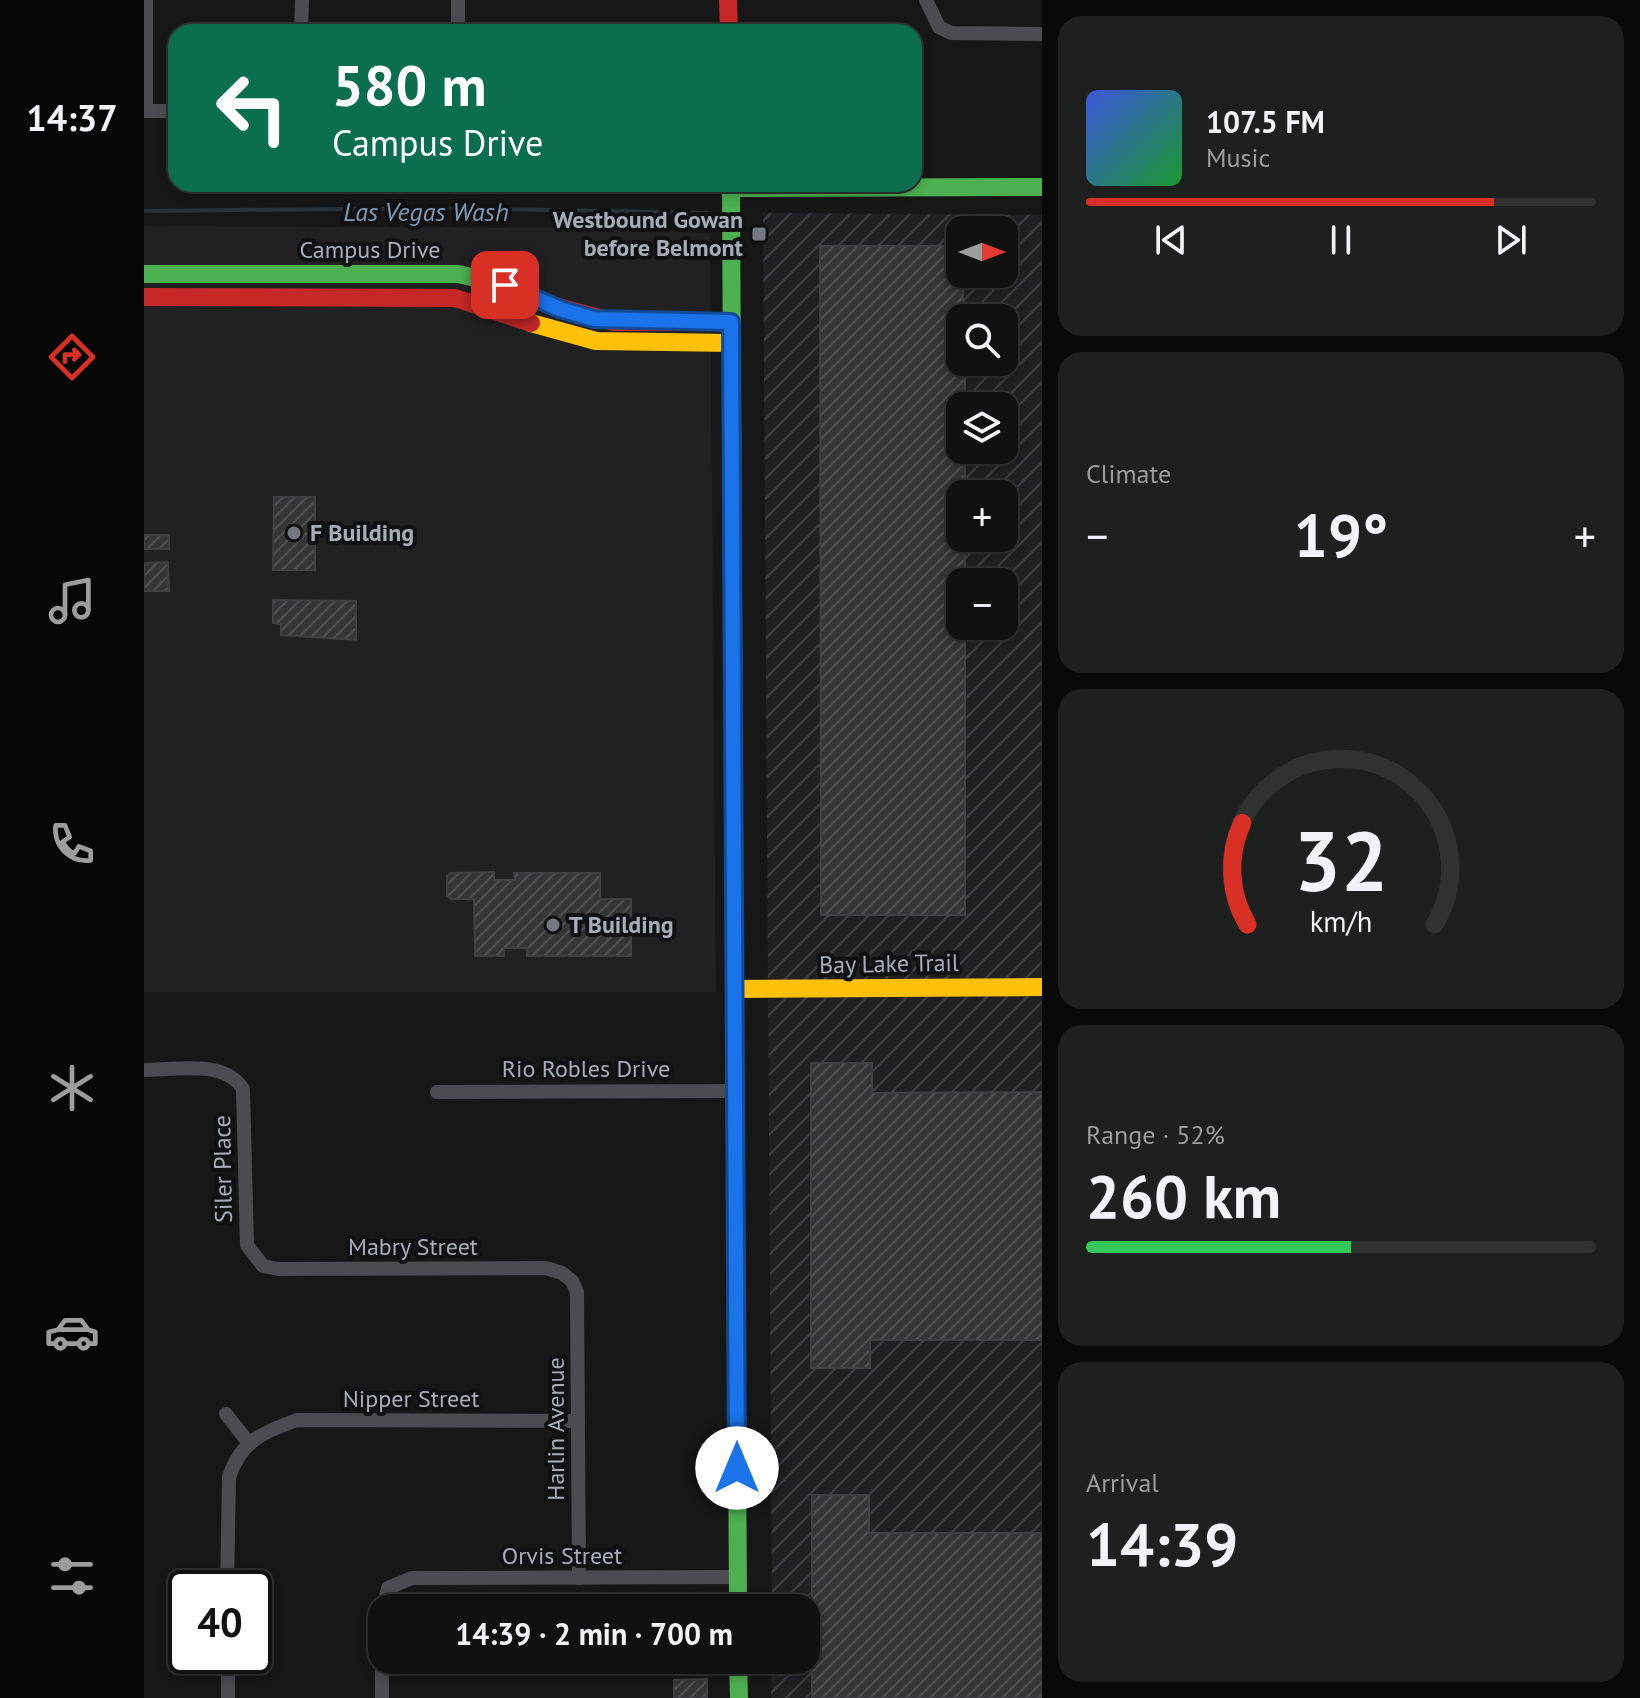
<!DOCTYPE html>
<meta charset="utf-8">
<style>
body{margin:0;font-family:"PT Sans",sans-serif;background:#1e1f1f;color:#f1f3f6;height:100vh;display:flex;flex-direction:column;font-size:30px;white-space:nowrap}
*{box-sizing:border-box;margin:0}
p{font-size:26px;color:#9c9d9f}
.icon{flex:none;width:44px;height:44px;fill:none;stroke:currentColor;stroke-width:2;stroke-linecap:round;stroke-linejoin:round}
.map{position:relative;flex:1;overflow:hidden}
.panel{display:flex;flex-direction:column;gap:16px;padding:16px;background:#090909;width:598px}
.panel>*{flex:none}
.top-card{position:absolute;left:24px;top:24px;width:754px;height:168px;border-radius:24px;box-shadow:0 4px 12px #0003,0 0 0 2px #303131;background:#0b6e4f;color:#fff;overflow:hidden}
.needle{width:52px;rotate:90deg}
.tools{position:absolute;left:802px;top:216px;display:grid;gap:16px}
.tools a{display:grid;place-items:center;width:72px;height:72px;border-radius:16px;background:#111;box-shadow:0 4px 12px #0003,0 0 0 2px #303131;font-size:40px}
.speed{position:absolute;left:24px;top:1570px;display:flex;gap:16px;font-size:40px;font-weight:700;text-align:center}
.speed>*{display:grid;place-content:center;width:104px;height:104px;border-radius:50%;background:#111;box-shadow:0 4px 12px #0003,0 0 0 2px #303131;line-height:1}
.speed .limit{border:4px solid #111;border-radius:12px;background:#fff;color:#111}
.pin{position:absolute;display:grid;place-items:center;width:68px;height:68px;color:#fff;margin:-34px;border-radius:16px;box-shadow:0 4px 12px #0006}
.me{position:absolute;width:88px;margin:-44px;rotate:0deg;stroke-linejoin:round;filter:drop-shadow(0 0 6px #0008)}
.turn{display:flex;align-items:center;gap:28px;height:168px;padding:0 32px;font-size:36px}
.turn .icon{width:104px;height:104px;stroke-width:2.5}
.turn b{display:block;font-size:56px;line-height:68px}
.big{font-size:60px;font-weight:600;line-height:1.1}
.panel .card{flex:1;display:flex;flex-direction:column;justify-content:center;gap:12px;min-width:0;padding:0 28px;border-radius:24px;background:#1e1f1f}
.panel .dial{align-items:center;gap:0}
.dial svg{height:208px;overflow:visible;fill:none;stroke:#303131;stroke-width:7;stroke-linecap:round;text-anchor:middle}
.dial text{fill:#f1f3f6;stroke:none}
.song{display:flex;align-items:center;gap:24px}
.cover{width:96px;height:96px;border-radius:12px;background:linear-gradient(135deg,hsl(230 70% 55%),hsl(130 70% 35%))}
.played{height:8px;border-radius:4px;background:linear-gradient(90deg,#d93025 80%,#303131 80%)}
.keys{display:flex;justify-content:space-around;direction:ltr}
.heat{display:flex;justify-content:space-between;align-items:center;font-size:44px;direction:ltr}
.charge{height:12px;border-radius:6px;background:linear-gradient(90deg,#34c759 52%,#303131 0)}
.trip{position:absolute;left:224px;top:1594px;width:452px;height:80px;border-radius:24px;background:#111;box-shadow:0 4px 12px #0003,0 0 0 2px #303131;font-weight:600;line-height:80px;text-align:center}
main{display:flex;flex:1;min-height:0}
.dock{display:flex;flex-direction:column;width:144px;justify-content:space-around;align-items:center;background:#070707;color:#9c9d9f}
.dock .icon{width:56px;height:56px}
.dock .current{color:#d93025}
.dock b{font-size:36px;color:#f1f3f6}
.map>svg:first-child{display:block}
.built{fill:#212124}
.industrial{fill:url(#industrial-furrows);fill-rule:evenodd}
.lines{fill:none;stroke-linecap:round;stroke-linejoin:round}
.stream{stroke:#2a3239;stroke-width:4}
.building{fill:url(#building-hatch);stroke:#3f4043;stroke-width:2}
.street{stroke:#4b4c50;stroke-width:14}
.fast{stroke:#4caf50;stroke-width:18}
.slow{stroke:#ffc107;stroke-width:18}
.jam{stroke:#c62828;stroke-width:18}
.route-casing{stroke:#114b97;stroke-width:20}
.route{stroke:#1a73e8;stroke-width:14}
.poi-dot{fill:#757880;stroke:#111113;stroke-width:3}
.labels{text-anchor:middle;stroke-width:8;stroke-linejoin:round;paint-order:stroke}
.poi-label{font-size:24px;font-weight:bold;fill:#a8adb8;stroke:#111113;text-anchor:start}
.street-label{font-size:24px;fill:#a8adb8;stroke:#111113}
.water-label{font-size:26px;font-style:italic;fill:#7f9bb3;stroke:#111113}
</style>
<main>
<nav class="dock">
<b>14:37</b>
<svg class="icon current" aria-label="directions" viewBox="0 0 24 24"><path d="M12 3l9 9-9 9-9-9zM9 14v-3h6M13 9l2 2-2 2"/></svg>
<svg class="icon" aria-label="music" viewBox="0 0 24 24"><path d="M9 18V5l10-2v13"/><circle cx="6" cy="18" r="3"/><circle cx="16" cy="16" r="3"/></svg>
<svg class="icon" aria-label="phone" viewBox="0 0 24 24"><path d="M5 4h4l2 5-3 2q2 4 5 5l2-3 5 2v4C11 20 4 13 5 4z"/></svg>
<svg class="icon" aria-label="climate" viewBox="0 0 24 24"><path d="M12 3v18M4 7l16 10M4 17L20 7"/></svg>
<svg class="icon" aria-label="car" viewBox="0 0 24 24"><path d="M5 17H2v-5l4-1 3-4h7l3 4 3 1v5h-3M9 17h6M6 11h13"/><circle cx="7" cy="17" r="2"/><circle cx="17" cy="17" r="2"/></svg>
<svg class="icon" aria-label="filters" viewBox="0 0 24 24"><path d="M4 7h16M4 17h16"/><circle cx="9" cy="7" r="2"/><circle cx="15" cy="17" r="2"/></svg>
</nav>
<div class="map">
<svg width="898" height="1698" viewBox="0 0 898 1698">
<defs>
<pattern id="industrial-furrows" width="10" height="10" patternUnits="userSpaceOnUse" patternTransform="scale(2)"><rect width="10" height="10" fill="#212124"/><path d="M-1 1l2-2M0 10L10 0M9 11l2-2" fill="none" stroke="#3e3f42"/></pattern>
<pattern id="building-hatch" width="6" height="6" patternUnits="userSpaceOnUse" patternTransform="scale(2)"><rect width="6" height="6" fill="#343537"/><path d="M-1 1l2-2M0 6l6-6M5 7l2-2" fill="none" stroke="#4f5052"/></pattern>
</defs>
<rect width="100%" height="100%" fill="#171717"/>
<path class="built" d="M 0,226 L 483,228 L 566,233 L 572,992 L 0,992 Z"/>
<path class="industrial" d="M 619,213 L 898,215 L 898,1698 L 627,1698 L 628,1660 L 662,1660 L 662,1608 L 628,1608 ZM 816,230 L 860,230 L 860,274 L 816,274 ZM 816,318 L 860,318 L 860,362 L 816,362 ZM 816,406 L 860,406 L 860,450 L 816,450 ZM 816,494 L 860,494 L 860,538 L 816,538 ZM 816,582 L 860,582 L 860,626 L 816,626 Z"/>
<g class="lines">
<path class="stream" d="M 0,211 L 298,208 L 564,213"/>
</g>
<g class="building">
<path d="M 676,246 L 816,246 L 816,274 L 820,274 L 816,362 L 821,362 L 821,406 L 816,406 L 816,450 L 821,450 L 821,494 L 816,494 L 816,538 L 821,538 L 821,582 L 816,582 L 816,626 L 821,626 L 821,915 L 677,915 Z"/>
<path d="M 130,497 L 171,497 L 171,570 L 129,570 Z"/>
<rect x="0" y="535" width="25" height="14"/>
<path d="M 24,562 L 25,591 L 0,591 L 0,563 Z"/>
<path d="M 129,600 L 212,601 L 212,640 L 137,635 L 137,624 L 129,623 Z"/>
<path d="M 350,872 L 350,880 L 371,880 L 370,873 L 456,873 L 456,899 L 487,899 L 487,956 L 383,956 L 383,948 L 360,948 L 360,956 L 331,956 L 330,899 L 307,899 L 303,896 L 303,876 L 307,873 Z"/>
<path d="M 667,1063 L 728,1063 L 728,1093 L 898,1092 L 898,1340 L 726,1340 L 726,1368 L 667,1368 Z"/>
<path d="M 668,1495 L 725,1495 L 725,1533 L 898,1533 L 898,1698 L 668,1698 Z"/>
<path d="M 563,1679 L 563,1698 L 530,1698 L 530,1680 Z"/>
</g>
<g class="lines">
<g class="street">
<path d="M 314,0 L 314,32"/>
<path d="M 782,0 L 795,27 L 807,33 L 898,34"/>
<path d="M 157,32 L 158,0"/>
<path d="M 0,111 L 32,111"/>
<path d="M 2,111 L 2,0"/>
<path d="M 0,1070 C 32,1070 80,1059 99,1089 L 103,1245 L 119,1266 L 134,1269 L 402,1268 L 418,1273 L 428,1281 L 433,1292 L 435,1578"/>
<path d="M 293,1092 L 591,1091"/>
<path d="M 82,1414 L 104,1442"/>
<path d="M 83,1588 L 85,1477 C 97,1441 119,1432 153,1420 L 434,1421"/>
<path d="M 239,1608 L 244,1588 L 268,1578 L 593,1577"/>
<path d="M 84,1656 L 84,1698"/>
<path d="M 238,1698 L 238,1660"/>
</g>
<g class="fast">
<path d="M 587,184 L 589,609"/>
<path d="M 587,188 L 898,187"/>
<path d="M 0,274 L 314,274 L 345,281 L 403,304"/>
<path d="M 591,1074 L 594,1608"/>
<path d="M 594,1660 L 595,1698"/>
</g>
<g class="slow">
<path d="M 387,323 L 452,341 L 587,343"/>
<path d="M 589,609 L 591,1074"/>
<path d="M 593,989 L 898,987"/>
</g>
<g class="jam">
<path d="M 584,0 L 585,32"/>
<path d="M 0,297 L 311,298 L 387,323"/>
<path d="M 403,304 L 470,322 L 587,322"/>
</g>
</g>
<g class="lines">
<defs>
<path id="route" d="M 361,285 L 416,309 L 450,319 L 587,322 L 593,1468"/>
</defs>
<use href="#route" class="route-casing"/>
<use href="#route" class="route"/>
</g>
<g class="poi-dot">
<rect x="607" y="226" width="16" height="16" rx="4"/>
<circle cx="150" cy="533" r="8"/>
<circle cx="409" cy="925" r="8"/>
</g>
<g class="labels">
<g class="poi-label">
<text x="599" y="228" text-anchor="end">Westbound Gowan<tspan x="599" dy="28">before Belmont</tspan></text>
<text x="166" y="541">F Building</text>
<text x="425" y="933">T Building</text>
</g>
<g class="street-label">
<text x="226" y="258">Campus Drive</text>
<text transform="translate(745 964) rotate(-1)" y="8">Bay Lake Trail</text>
<text x="442" y="1077">Rio Robles Drive</text>
<text transform="translate(79 1169) rotate(-91)" y="8">Siler Place</text>
<text x="269" y="1255">Mabry Street</text>
<text x="267" y="1407">Nipper Street</text>
<text transform="translate(412 1429) rotate(-90)" y="8">Harlin Avenue</text>
<text x="418" y="1564">Orvis Street</text>
</g>
<g class="water-label">
<text x="282" y="221">Las Vegas Wash</text>
</g>
</g>
</svg>
<div class="tools">
<a><svg class="needle" viewBox="-14 -14 28 28"><path d="M0-13l5 13h-10z" fill="#e53935"/><path d="M0 13l5-13h-10z" fill="#9c9d9f"/></svg></a>
<a><svg class="icon" aria-label="search" viewBox="0 0 24 24"><circle cx="10" cy="10" r="6"/><path d="M15 15l6 6"/></svg></a>
<a><svg class="icon" aria-label="layers" viewBox="0 0 24 24"><path d="M12 4l9 5-9 5-9-5zM3 14l9 5 9-5"/></svg></a>
<a>+</a>
<a>−</a>
</div>
<div class="speed"><div class="limit">40</div></div>
<div class="pin" style="left:361px;top:285px;background:#d93025"><svg class="icon" aria-label="arrive" viewBox="0 0 24 24"><path d="M6 21V4h12l-3 4 3 4H6"/></svg></div>
<svg class="me" style="left:593px;top:1468px" viewBox="-20 -20 40 40"><circle r="19" fill="#fff"/><path d="M0-13L10 11 0 6-10 11z" fill="#1a73e8"/></svg>
<div class="trip">14:39 · 2 min · 700 m</div>
<div class="top-card">
<div class="turn"><svg class="icon" aria-label="left" viewBox="0 0 24 24"><path d="M17 20v-9H6M10 6l-5 5 5 5"/></svg><div><b>580 m</b>Campus Drive</div></div>
</div>
</div>
<section class="panel">
<div class="card">
<div class="song"><i class="cover"></i><div><b>107.5 FM</b><p>Music</p></div></div>
<div class="played"></div>
<div class="keys"><svg class="icon" aria-label="previous" viewBox="0 0 24 24"><path d="M18 5L8 12l10 7zM5 5v14"/></svg><svg class="icon" aria-label="pause" viewBox="0 0 24 24"><path d="M8 5v14M16 5v14"/></svg><svg class="icon" aria-label="next" viewBox="0 0 24 24"><path d="M6 5l10 7-10 7zM19 5v14"/></svg></div>
</div>
<div class="card"><p>Climate</p>
<div class="heat"><a>−</a><b class="big">19°</b><a>+</a></div>
</div>
<div class="card dial"><svg viewBox="0 0 100 80">
<path d="M14 69A42 42 0 1 1 86 69"/>
<path d="M14 69A42 42 0 0 1 12 30" stroke="#d93025"/>
<text x="50" y="56" font-size="32" font-weight="700">32</text>
<text x="50" y="72" font-size="11">km/h</text>
</svg></div>
<div class="card"><p>Range · 52%</p><b class="big">260 km</b><div class="charge"></div></div>
<div class="card"><p>Arrival</p><b class="big">14:39</b></div>
</section>
</main>
